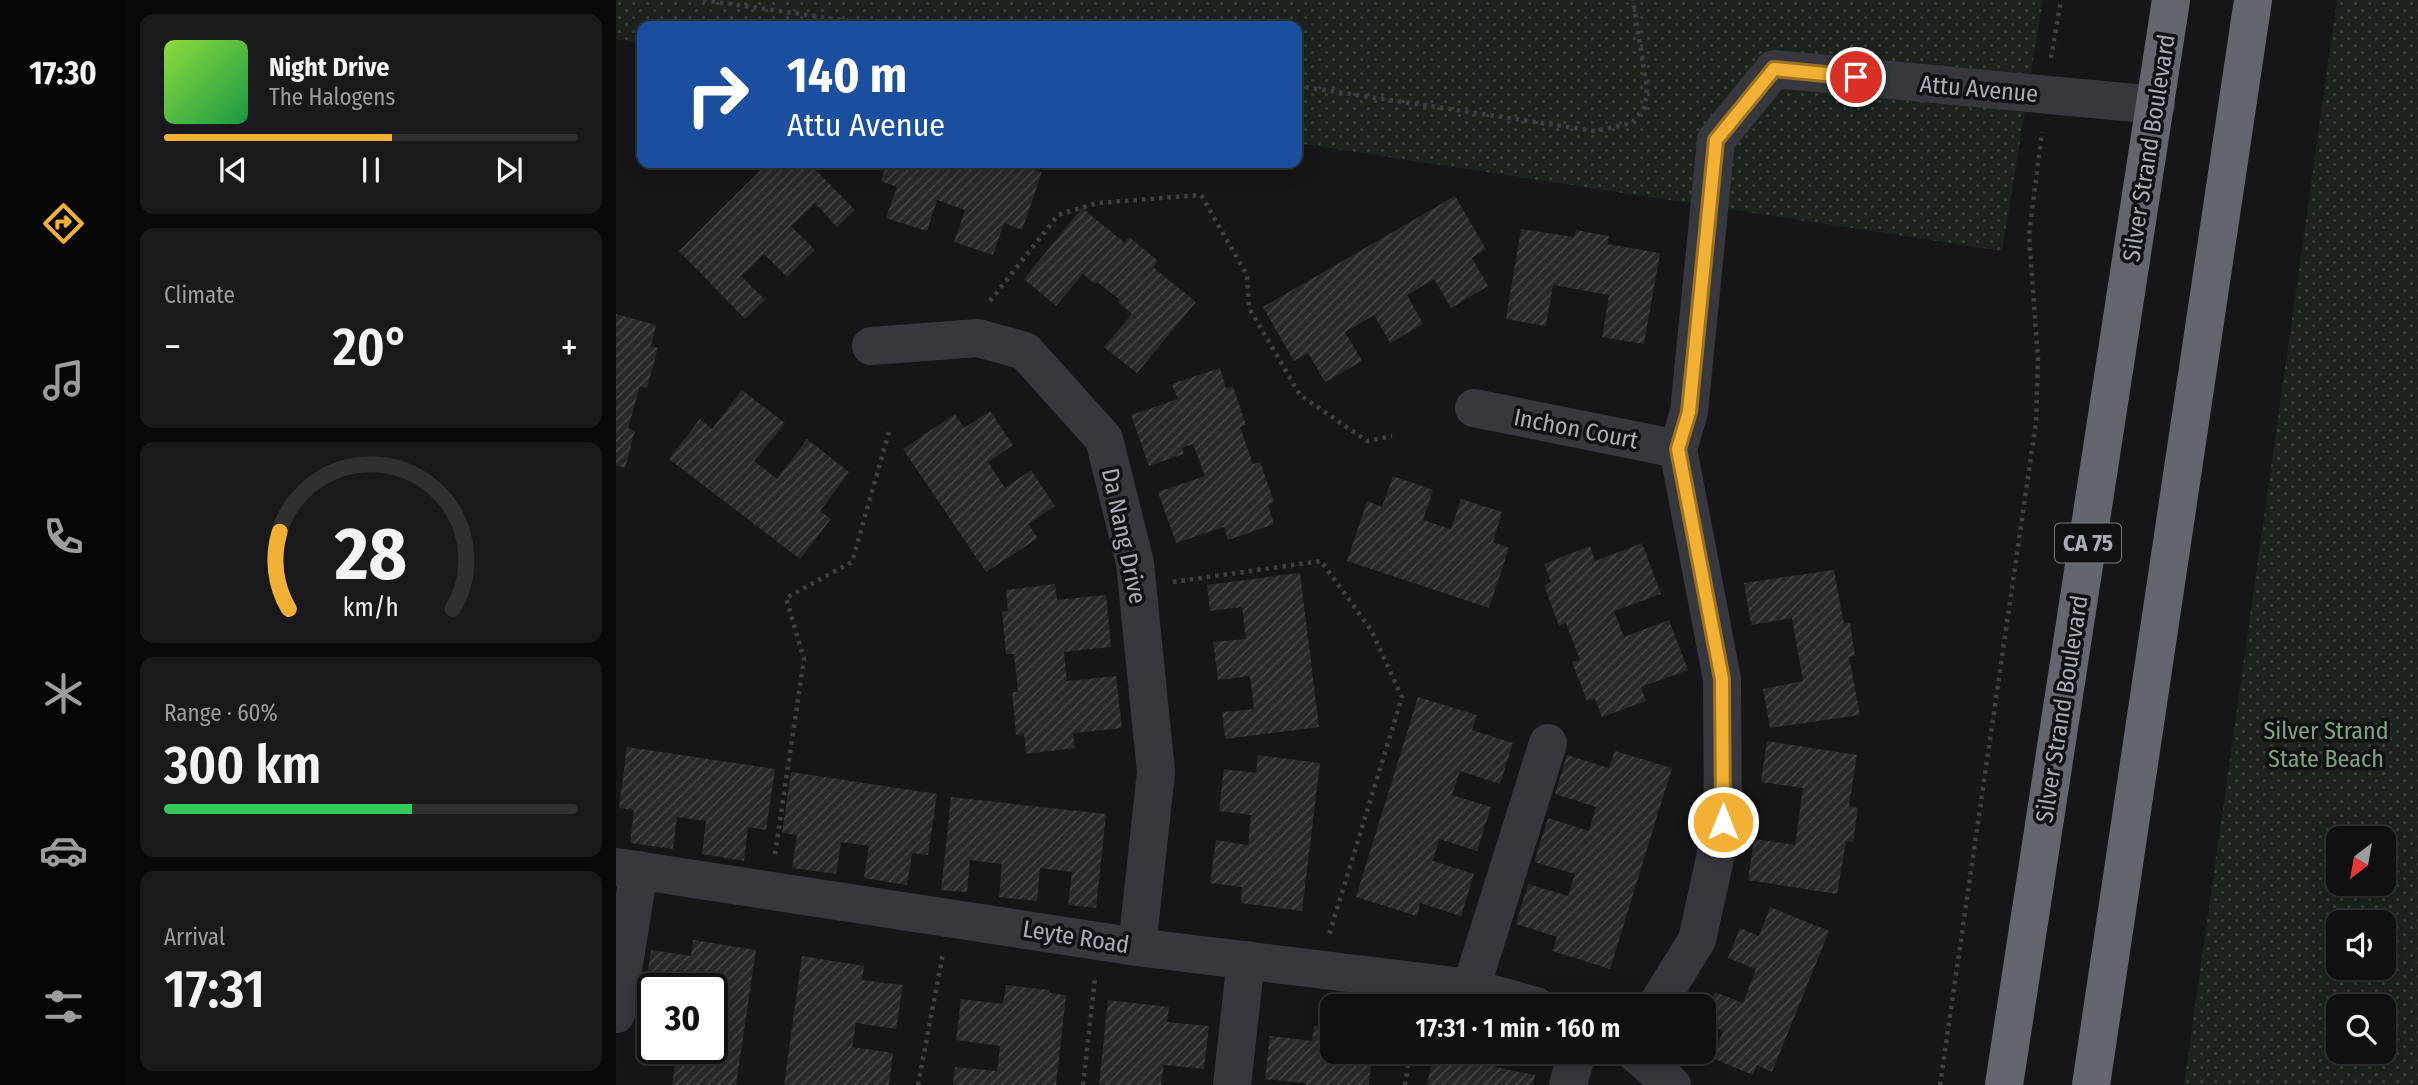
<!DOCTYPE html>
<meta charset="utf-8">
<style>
body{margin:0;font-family:"Fira Sans Condensed",sans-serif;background:#19191b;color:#f1f3f6;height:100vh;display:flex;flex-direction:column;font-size:26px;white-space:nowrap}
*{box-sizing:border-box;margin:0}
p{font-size:23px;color:#9c9d9f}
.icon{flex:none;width:38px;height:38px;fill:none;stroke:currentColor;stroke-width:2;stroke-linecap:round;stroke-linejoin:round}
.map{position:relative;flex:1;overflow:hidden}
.panel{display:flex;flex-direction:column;gap:14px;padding:14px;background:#09090a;width:490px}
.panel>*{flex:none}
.guide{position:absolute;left:21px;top:21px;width:665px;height:147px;border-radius:14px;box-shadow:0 4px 18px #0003,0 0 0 2px #303032;background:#1a4fa0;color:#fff;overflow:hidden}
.needle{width:46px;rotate:211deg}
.fabs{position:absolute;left:1710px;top:826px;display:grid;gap:14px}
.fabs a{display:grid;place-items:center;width:70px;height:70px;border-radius:14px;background:#101012;box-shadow:0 4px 18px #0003,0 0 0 2px #303032;font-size:35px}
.speed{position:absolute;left:21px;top:973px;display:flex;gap:14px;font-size:35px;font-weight:700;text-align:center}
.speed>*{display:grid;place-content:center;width:91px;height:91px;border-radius:50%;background:#101012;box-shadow:0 4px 18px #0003,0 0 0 2px #303032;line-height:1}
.speed .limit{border:4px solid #111;border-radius:10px;background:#fff;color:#111}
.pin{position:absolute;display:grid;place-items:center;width:60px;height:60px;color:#fff;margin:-30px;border:4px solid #fff;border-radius:50%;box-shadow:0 2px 7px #0007}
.me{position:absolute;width:77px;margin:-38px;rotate:0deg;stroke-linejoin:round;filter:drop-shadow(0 0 5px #0008)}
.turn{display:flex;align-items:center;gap:24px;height:147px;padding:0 35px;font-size:32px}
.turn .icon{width:91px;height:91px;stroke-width:2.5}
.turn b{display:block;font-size:49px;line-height:60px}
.big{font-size:52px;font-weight:600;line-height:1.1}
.panel .tile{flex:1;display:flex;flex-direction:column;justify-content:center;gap:10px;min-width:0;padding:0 24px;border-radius:14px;background:#19191b}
.panel .dial{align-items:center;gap:0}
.dial svg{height:182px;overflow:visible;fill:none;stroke:#303032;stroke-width:7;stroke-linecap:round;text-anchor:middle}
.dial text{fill:#f1f3f6;stroke:none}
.song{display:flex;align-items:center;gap:21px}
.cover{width:84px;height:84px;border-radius:10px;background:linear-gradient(135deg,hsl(90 70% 55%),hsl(140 70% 35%))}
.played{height:7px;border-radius:4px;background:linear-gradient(90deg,#f2b134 55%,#303032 55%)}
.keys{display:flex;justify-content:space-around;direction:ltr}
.heat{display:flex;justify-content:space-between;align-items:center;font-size:38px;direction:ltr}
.charge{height:10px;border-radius:5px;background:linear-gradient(90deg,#34c759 60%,#303032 0)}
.trip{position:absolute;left:704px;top:994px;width:396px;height:70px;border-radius:14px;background:#101012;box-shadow:0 4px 18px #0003,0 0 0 2px #303032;font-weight:600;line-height:70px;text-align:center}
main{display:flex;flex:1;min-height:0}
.dock{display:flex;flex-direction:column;width:126px;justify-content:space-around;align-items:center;background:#060607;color:#9c9d9f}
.dock .icon{width:49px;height:49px}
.dock .selected{color:#f2b134}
.dock b{font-size:32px;color:#f1f3f6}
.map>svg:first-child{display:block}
.park{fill:url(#park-dots);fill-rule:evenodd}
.building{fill:url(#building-hatch)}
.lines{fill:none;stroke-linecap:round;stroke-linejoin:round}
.path{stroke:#3d3f44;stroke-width:4.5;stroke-dasharray:3.5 5;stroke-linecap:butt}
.minor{stroke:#37383d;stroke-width:38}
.highway{stroke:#63666e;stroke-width:38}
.route-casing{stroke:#9d7322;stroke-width:18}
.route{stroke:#f2b134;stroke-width:12}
.labels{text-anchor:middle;stroke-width:7;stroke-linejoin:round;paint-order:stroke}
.shield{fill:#111113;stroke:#7b7e86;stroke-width:2}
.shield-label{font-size:23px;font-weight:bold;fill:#a8adb8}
.street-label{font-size:24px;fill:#a8adb8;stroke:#111113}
.park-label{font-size:24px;fill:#7fa381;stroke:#111113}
</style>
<main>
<nav class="dock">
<b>17:30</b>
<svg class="icon selected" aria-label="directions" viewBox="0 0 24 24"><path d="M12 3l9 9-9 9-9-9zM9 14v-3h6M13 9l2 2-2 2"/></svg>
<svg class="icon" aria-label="music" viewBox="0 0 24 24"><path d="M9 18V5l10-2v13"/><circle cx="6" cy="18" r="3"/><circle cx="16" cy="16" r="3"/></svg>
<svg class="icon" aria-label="phone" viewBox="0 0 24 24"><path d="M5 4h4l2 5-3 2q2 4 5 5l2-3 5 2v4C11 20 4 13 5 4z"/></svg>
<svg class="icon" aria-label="climate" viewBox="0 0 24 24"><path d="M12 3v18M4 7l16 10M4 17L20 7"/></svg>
<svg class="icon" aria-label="car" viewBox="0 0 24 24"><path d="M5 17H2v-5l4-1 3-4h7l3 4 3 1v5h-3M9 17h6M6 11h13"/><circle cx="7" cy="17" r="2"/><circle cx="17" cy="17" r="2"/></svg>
<svg class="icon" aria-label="filters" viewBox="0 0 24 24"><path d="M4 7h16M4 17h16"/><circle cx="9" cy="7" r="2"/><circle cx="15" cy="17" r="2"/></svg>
</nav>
<section class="panel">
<div class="tile">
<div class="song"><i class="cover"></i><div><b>Night Drive</b><p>The Halogens</p></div></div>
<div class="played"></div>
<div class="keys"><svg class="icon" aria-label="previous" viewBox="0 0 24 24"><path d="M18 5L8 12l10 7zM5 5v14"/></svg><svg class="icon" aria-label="pause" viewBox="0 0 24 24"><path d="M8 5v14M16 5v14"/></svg><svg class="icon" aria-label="next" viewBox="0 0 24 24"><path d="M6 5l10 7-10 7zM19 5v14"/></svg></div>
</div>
<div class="tile"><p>Climate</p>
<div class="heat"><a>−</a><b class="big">20°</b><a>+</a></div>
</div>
<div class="tile dial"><svg viewBox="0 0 100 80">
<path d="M14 69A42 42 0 1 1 86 69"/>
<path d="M14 69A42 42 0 0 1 10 35" stroke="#f2b134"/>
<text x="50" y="56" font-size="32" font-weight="700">28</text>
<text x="50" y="72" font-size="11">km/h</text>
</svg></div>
<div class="tile"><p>Range · 60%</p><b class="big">300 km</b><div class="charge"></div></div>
<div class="tile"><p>Arrival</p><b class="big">17:31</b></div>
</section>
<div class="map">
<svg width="1802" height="1085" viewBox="0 0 1802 1085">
<defs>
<pattern id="park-dots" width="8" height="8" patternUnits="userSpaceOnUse" patternTransform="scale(1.75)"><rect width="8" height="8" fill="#1c231d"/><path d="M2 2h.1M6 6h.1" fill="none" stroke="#3a403c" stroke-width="1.8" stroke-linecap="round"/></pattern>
<pattern id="building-hatch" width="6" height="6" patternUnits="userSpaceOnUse" patternTransform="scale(1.75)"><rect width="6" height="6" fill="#29292c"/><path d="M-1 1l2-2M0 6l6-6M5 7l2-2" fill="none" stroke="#454548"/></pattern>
</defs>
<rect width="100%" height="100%" fill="#161618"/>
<g class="park">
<path d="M 0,0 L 1427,0 L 1386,251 L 681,143 L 681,26 L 26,26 L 26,43 L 0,39 Z"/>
<path d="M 1721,0 L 1802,0 L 1802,1085 L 1568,1085 ZM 1722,838 L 1768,838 L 1768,884 L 1722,884 ZM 1722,922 L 1768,922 L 1768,968 L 1722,968 ZM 1722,1006 L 1768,1006 L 1768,1052 L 1722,1052 Z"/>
</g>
<g class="building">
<path d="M 152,163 L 193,163 L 239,210 L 221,227 L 199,203 L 175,226 L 199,250 L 171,277 L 148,254 L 125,276 L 149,300 L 129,319 L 63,251 Z"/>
<path d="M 271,163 L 399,163 L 426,172 L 406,230 L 388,223 L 377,255 L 338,242 L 349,210 L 321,200 L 311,231 L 270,218 L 281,187 L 265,181 Z"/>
<path d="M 839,196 L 870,249 L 856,258 L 872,286 L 835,308 L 818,279 L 791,295 L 807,324 L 774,343 L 758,315 L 729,332 L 746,361 L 709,382 L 692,353 L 678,361 L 647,307 Z"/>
<path d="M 466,208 L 509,243 L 513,237 L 542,261 L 537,267 L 580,302 L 521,373 L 488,347 L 516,314 L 502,302 L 504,300 L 481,282 L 479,284 L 467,274 L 440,306 L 408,279 Z"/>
<path d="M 905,229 L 958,237 L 960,230 L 993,236 L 991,244 L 1044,253 L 1028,344 L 986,337 L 993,295 L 937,285 L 930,326 L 890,319 Z"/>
<path d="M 0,314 L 40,325 L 35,346 L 42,348 L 31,388 L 24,386 L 12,428 L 19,431 L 9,468 L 0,465 Z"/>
<path d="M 604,368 L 610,388 L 617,386 L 630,425 L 624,427 L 637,464 L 644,462 L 658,502 L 652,505 L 658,524 L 612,540 L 608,527 L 560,543 L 542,492 L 589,476 L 577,444 L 566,448 L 568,454 L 533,466 L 515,415 L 562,399 L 556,384 Z"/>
<path d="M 126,390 L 169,423 L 138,461 L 161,479 L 191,439 L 233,472 L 204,511 L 215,519 L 184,559 L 53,459 L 84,419 L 96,429 Z"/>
<path d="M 374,411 L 397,445 L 372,462 L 389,488 L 415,470 L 439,506 L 412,524 L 422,538 L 370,572 L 287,449 L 339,414 L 348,428 Z"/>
<path d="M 777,476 L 817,490 L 807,520 L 835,529 L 845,499 L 886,512 L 877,542 L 893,548 L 873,608 L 731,561 L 751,501 L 766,507 Z"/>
<path d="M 1026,543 L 1045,594 L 998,611 L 1008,637 L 1053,620 L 1072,670 L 1025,687 L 1030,701 L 986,717 L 979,699 L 971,701 L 956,662 L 964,660 L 950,623 L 943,626 L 928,585 L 935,582 L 928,564 L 974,546 L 979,561 Z"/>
<path d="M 1218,570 L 1228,624 L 1234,623 L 1239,656 L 1233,657 L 1244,715 L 1154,728 L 1147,689 L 1187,681 L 1176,618 L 1135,625 L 1128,583 Z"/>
<path d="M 684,573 L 703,727 L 609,739 L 606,712 L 638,709 L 634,676 L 602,680 L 597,642 L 630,639 L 626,607 L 594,611 L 591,585 Z"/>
<path d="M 439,584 L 441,600 L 490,595 L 495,647 L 448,652 L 451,681 L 500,676 L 506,728 L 457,733 L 459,748 L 410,754 L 408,734 L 400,735 L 396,692 L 402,692 L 398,654 L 390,654 L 386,612 L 392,611 L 390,590 Z"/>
<path d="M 802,697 L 861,715 L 856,730 L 897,743 L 884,784 L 844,771 L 836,795 L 875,807 L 861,851 L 823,839 L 817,861 L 858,874 L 845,916 L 804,903 L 801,916 L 740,897 Z"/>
<path d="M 1151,741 L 1241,755 L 1233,806 L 1242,808 L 1237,842 L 1230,841 L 1221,894 L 1132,880 L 1138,839 L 1179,845 L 1187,788 L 1145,782 Z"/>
<path d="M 11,747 L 159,769 L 150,830 L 132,827 L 128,861 L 86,854 L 90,821 L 61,817 L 57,849 L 14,843 L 18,810 L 3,808 Z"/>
<path d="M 999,751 L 1056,768 L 994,969 L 937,951 L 941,937 L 900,924 L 912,884 L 952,896 L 959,874 L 918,862 L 932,818 L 973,831 L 980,807 L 939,794 L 951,755 L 993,768 Z"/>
<path d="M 642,755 L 704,763 L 686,911 L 625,903 L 626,887 L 594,883 L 600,840 L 632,845 L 635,815 L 603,811 L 608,769 L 640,773 Z"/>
<path d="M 175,772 L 321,794 L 312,855 L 296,853 L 291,885 L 248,878 L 253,846 L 225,842 L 220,874 L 176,868 L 181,835 L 166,833 Z"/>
<path d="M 335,797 L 490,814 L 480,908 L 452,905 L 456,872 L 424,868 L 421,901 L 383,897 L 386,864 L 354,860 L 351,892 L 325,890 Z"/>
<path d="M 1154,907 L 1213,931 L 1156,1072 L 1141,1065 L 1137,1075 L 1096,1058 L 1107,1031 L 1087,1022 L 1099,992 L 1127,1003 L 1140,969 L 1112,958 L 1124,928 L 1143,936 Z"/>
<path d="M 77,940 L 140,950 L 120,1085 L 56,1085 L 59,1066 L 19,1059 L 25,1016 L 37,1017 L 37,1048 L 96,1048 L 96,989 L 29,990 L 35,950 L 75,956 Z"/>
<path d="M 186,956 L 248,966 L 246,980 L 287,985 L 280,1029 L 240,1023 L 236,1047 L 277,1053 L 273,1085 L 168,1085 Z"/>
<path d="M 390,985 L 434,990 L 434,993 L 450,995 L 440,1085 L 337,1085 L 339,1067 L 381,1071 L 384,1046 L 340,1040 L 345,999 L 387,1004 Z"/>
<path d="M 492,1000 L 553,1007 L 551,1022 L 593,1026 L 588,1069 L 548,1065 L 545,1085 L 483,1085 Z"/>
<path d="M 698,1026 L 716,1028 L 716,1052 L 756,1052 L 753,1085 L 690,1085 L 690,1083 L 649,1079 L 654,1036 L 696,1041 Z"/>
<path d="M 818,1052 L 870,1052 L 881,1054 L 879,1067 L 919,1075 L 917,1085 L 811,1085 Z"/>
</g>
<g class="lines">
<g class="path">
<path d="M 87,0 L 268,26"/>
<path d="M 1435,58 L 1445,0"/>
<path d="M 681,86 L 979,131 L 1016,123 L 1029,107 L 1031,88 L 1017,0"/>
<path d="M 374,301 L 442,215 L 481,203 L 585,195 L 631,275 L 633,308 L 684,395 L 751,441 L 776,436"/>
<path d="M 557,582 L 705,561 L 755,630 L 786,697 L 713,935"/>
<path d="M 159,854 L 188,659 L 170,598 L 236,562 L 273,432"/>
<path d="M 302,1085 L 327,953"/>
<path d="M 467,1085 L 479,978"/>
<path d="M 789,1085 L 794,1052"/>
<path d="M 1324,1085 L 1420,422 L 1422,359 L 1413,235 L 1426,132"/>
</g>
<g class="minor">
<path d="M 255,346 L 362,338 L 409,351 L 488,439 L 519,563 L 540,772 L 521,947"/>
<path d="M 858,408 L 1062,449"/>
<path d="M 0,867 L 521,947 L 855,988 L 920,1006"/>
<path d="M 855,988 L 932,743"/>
<path d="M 1040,1006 L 1081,940 L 1107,822 L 1106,679 L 1062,449 L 1073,412 L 1100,140 L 1158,69 L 1540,105"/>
<path d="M 0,1014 L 23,870"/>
<path d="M 1018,1052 L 1056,1085"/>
<path d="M 616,1085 L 630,960"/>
<path d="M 952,1085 L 961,1052"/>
</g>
<g class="highway">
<path d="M 1388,1085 L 1555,0"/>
<path d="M 1475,1085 L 1637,0"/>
</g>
</g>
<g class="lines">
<defs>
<path id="route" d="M 1107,822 L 1106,679 L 1062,449 L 1073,412 L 1100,140 L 1158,69 L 1240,77"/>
</defs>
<use href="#route" class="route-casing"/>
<use href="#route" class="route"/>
</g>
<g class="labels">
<rect class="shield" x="1439" y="523.5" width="66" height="39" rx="5"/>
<g class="shield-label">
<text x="1472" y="551">CA 75</text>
</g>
<g class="street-label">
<text transform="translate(1363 89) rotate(5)" y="8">Attu Avenue</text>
<text transform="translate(1533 148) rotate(-81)" y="8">Silver Strand Boulevard</text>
<text transform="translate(960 429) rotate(11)" y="8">Inchon Court</text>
<text transform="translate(508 536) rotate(78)" y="8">Da Nang Drive</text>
<text transform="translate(1446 709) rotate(-81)" y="8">Silver Strand Boulevard</text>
<text transform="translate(460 937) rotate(9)" y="8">Leyte Road</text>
</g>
<g class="park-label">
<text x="1710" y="739">Silver Strand<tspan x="1710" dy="28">State Beach</tspan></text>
</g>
</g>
</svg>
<div class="fabs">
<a><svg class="needle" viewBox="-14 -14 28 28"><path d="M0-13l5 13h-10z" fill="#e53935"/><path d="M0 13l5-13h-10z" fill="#9c9d9f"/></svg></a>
<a><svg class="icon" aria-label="sound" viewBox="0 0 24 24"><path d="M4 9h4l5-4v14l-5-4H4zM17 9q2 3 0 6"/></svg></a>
<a><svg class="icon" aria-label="search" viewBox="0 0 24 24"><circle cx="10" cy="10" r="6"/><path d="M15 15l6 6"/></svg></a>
</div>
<div class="speed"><div class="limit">30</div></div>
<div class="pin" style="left:1240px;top:77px;background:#d93025"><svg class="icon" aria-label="arrive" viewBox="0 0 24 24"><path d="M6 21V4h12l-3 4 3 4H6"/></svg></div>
<svg class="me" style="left:1107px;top:822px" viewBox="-20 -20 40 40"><circle r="17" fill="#f2b134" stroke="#fff" stroke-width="3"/><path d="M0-11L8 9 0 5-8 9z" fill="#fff"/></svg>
<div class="trip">17:31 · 1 min · 160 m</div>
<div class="guide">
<div class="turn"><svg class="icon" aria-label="right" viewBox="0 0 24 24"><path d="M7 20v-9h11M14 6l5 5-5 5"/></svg><div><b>140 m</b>Attu Avenue</div></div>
</div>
</div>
</main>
